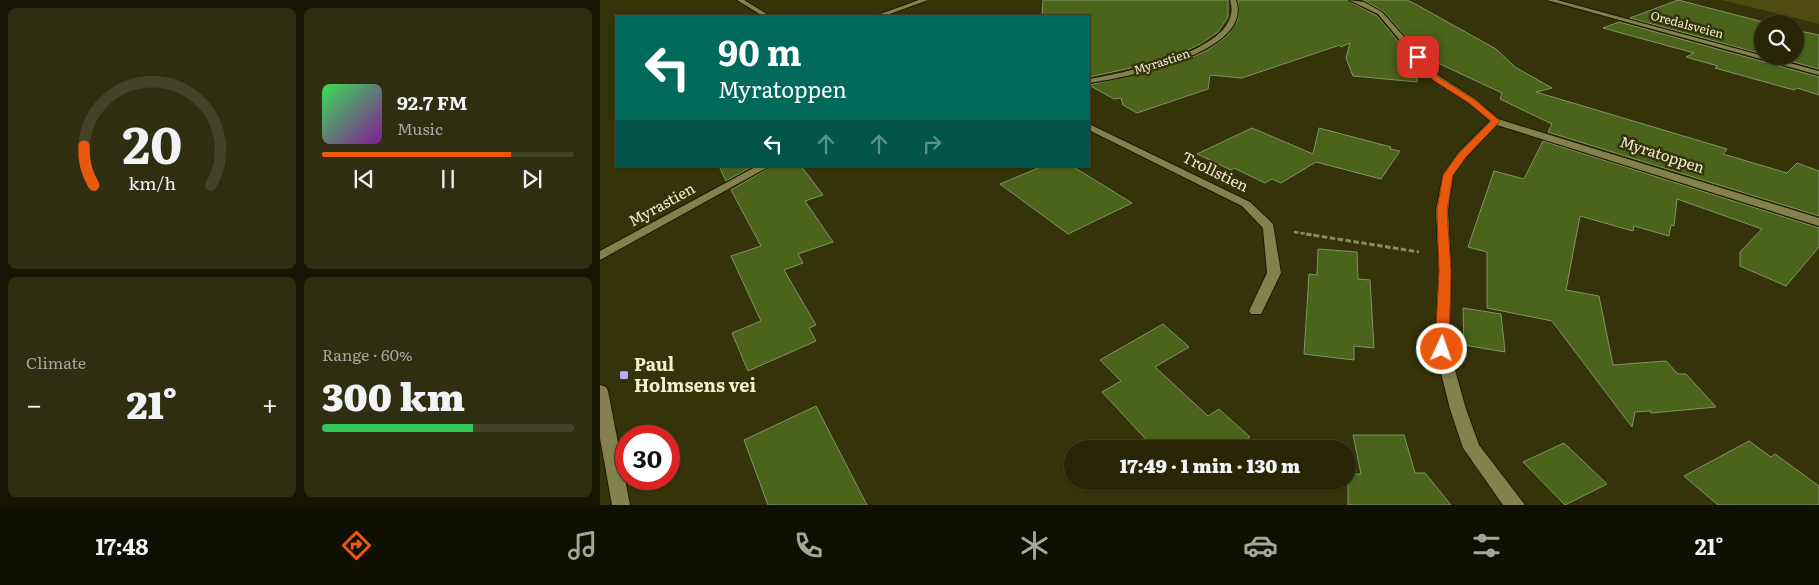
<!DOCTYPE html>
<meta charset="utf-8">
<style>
body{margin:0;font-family:Literata,serif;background:#302e11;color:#f1f3f6;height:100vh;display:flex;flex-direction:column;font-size:19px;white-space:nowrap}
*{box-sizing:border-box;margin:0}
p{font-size:16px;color:#a5a59b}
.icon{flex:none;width:28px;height:28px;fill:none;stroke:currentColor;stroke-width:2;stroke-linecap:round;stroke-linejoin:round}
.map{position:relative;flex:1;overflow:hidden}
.drawer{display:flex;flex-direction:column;gap:8px;padding:8px;background:#161504;width:600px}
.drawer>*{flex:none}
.hud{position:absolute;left:15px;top:15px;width:475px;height:152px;border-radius:0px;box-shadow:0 1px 4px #0004,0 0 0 1px #444328;background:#00695c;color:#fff;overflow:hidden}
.fabs{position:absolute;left:1154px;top:15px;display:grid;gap:10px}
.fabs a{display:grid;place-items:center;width:50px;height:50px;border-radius:50%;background:#282607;box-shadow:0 1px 4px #0004,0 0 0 1px #444328;font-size:25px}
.speed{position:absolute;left:15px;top:425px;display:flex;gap:10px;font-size:25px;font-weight:700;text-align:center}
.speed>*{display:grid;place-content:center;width:65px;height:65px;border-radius:50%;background:#282607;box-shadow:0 1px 4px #0004,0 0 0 1px #444328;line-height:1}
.speed .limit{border:8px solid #d22;background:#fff;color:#111}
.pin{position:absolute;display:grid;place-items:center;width:42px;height:42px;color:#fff;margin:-21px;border-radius:10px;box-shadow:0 2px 8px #0006}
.me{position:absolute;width:55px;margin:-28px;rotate:3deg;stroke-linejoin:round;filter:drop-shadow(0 0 4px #0008)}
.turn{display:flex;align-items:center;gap:18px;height:105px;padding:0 20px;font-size:22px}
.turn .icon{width:65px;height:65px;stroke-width:2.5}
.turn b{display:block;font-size:35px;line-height:42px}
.lanes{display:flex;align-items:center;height:48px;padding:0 20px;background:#0003;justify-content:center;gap:25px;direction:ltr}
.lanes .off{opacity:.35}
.big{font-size:38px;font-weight:800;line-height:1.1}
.drawer .tile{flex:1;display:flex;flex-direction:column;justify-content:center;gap:8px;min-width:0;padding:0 18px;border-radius:8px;background:#302e11}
.drawer .dial{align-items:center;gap:0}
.dial svg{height:130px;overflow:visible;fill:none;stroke:#444328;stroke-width:7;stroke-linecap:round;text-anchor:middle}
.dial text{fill:#f1f3f6;stroke:none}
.song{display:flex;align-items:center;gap:15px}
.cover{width:60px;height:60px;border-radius:8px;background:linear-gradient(135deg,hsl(130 70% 55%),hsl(290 70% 35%))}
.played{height:5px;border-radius:2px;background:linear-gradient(90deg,#ea580c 75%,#444328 75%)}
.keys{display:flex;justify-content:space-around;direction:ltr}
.heat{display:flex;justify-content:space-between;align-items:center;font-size:28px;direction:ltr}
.charge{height:8px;border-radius:4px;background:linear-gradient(90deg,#34c759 60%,#444328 0)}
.drawer .tiles{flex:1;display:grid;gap:8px;grid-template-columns:repeat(2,1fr)}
.trip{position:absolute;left:464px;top:440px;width:292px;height:50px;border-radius:25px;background:#282607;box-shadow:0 1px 4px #0004,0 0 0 1px #444328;font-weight:800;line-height:50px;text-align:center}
.tab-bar{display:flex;height:80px;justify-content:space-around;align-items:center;background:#100f03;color:#a5a59b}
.tab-bar .icon{width:35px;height:35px}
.tab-bar .current{color:#ea580c}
.tab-bar b{font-size:22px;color:#f1f3f6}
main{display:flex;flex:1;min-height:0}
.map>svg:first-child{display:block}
.green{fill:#4f4c11}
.building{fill:#4b631b;stroke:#819563}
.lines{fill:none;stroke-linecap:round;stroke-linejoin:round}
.minor-casing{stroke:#1c1a01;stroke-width:2}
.path-far1{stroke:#8a8965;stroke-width:2.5;stroke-dasharray:4.5 2;stroke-linecap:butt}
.path{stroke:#8a8965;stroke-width:3;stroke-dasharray:5.5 2.5;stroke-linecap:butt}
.minor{fill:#84824c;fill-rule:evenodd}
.route{fill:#ea580c;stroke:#983908}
.poi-dot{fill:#b2adf9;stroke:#353309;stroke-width:2}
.labels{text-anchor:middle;stroke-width:5;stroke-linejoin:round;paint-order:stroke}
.far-street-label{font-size:12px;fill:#f1f1d4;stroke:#353309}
.street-label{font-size:15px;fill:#f1f1d4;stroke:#353309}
.near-poi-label{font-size:18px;font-weight:bold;fill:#f1f1d4;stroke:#353309;text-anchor:start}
</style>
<main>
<section class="drawer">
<div class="tiles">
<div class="tile dial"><svg viewBox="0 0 100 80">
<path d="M14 69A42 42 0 1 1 86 69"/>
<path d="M14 69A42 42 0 0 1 8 45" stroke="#ea580c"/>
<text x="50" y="56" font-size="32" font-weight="700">20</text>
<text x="50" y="72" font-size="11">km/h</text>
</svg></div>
<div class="tile">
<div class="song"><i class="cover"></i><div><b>92.7 FM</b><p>Music</p></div></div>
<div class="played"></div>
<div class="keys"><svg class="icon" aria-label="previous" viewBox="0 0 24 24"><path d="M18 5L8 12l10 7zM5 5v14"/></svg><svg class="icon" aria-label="pause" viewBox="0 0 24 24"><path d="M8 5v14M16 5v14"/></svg><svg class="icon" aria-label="next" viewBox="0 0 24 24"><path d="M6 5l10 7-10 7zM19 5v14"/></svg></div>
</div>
<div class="tile"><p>Climate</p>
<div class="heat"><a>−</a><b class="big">21°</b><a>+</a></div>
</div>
<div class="tile"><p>Range · 60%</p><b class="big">300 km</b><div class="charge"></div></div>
</div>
</section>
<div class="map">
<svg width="1219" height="505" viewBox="0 0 1219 505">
<rect width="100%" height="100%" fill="#353309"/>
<path class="green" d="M 1122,0 L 1219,0 L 1219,24 Z"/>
<g class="building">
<path d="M 443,0 L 628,0 L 628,17 L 618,32 L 600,44 L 577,55 L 526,69 L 489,77 L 489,16 L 442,16 Z"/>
<path d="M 638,0 L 747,0 L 777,16 L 817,64 L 817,82 L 753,76 L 746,58 L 750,43 L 741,47 L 740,45 L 642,78 L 610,75 L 608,89 L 537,113 L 523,105 L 521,98 L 514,99 L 489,85 L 556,70 L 583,61 L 608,50 L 627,36 L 638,20 Z"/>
<path d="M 763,0 L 807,0 L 817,5 L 896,49 L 915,67 L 952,88 L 936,92 L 1127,149 L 1123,154 L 1187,173 L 1197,163 L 1219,171 L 1219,216 L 948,132 L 952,124 L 900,99 L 902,93 L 823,56 L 783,11 Z"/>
<path d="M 1078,0 L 1171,24 L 1162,24 L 1162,54 L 1030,18 Z"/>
<path d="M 1019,22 L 1219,77 L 1219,95 L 1197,88 L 1194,90 L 1115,68 L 1118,66 L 1086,57 L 1094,53 L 1003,28 Z"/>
<path d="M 1195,30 L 1219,35 L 1219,69 L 1172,56 L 1195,56 Z"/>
<path d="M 652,128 L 713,154 L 719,128 L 791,147 L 790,149 L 800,151 L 781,179 L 716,162 L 681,183 L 672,179 L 665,183 L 634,168 L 631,170 L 597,154 Z"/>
<path d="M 943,141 L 1219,228 L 1219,247 L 1186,286 L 1140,266 L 1140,252 L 1162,229 L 1077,199 L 1074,226 L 1071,225 L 1069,236 L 1034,226 L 1033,231 L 980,216 L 966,290 L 999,296 L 1013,365 L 1066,361 L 1078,374 L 1086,374 L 1116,407 L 1051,413 L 1050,411 L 1035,412 L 1032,427 L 952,321 L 887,308 L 887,252 L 868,247 L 894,171 L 924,179 Z"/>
<path d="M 119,166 L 153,166 L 126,181 Z"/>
<path d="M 172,166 L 201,166 L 223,195 L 205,201 L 233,242 L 198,254 L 203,263 L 184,270 L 216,325 L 209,328 L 216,341 L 148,371 L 132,333 L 161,321 L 131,256 L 161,246 L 131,190 Z"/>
<path d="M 443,166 L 472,166 L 532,203 L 468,234 L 400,184 Z"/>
<path d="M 718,249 L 757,252 L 758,279 L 770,280 L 774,348 L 754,346 L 754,360 L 704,354 L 709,274 L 717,275 Z"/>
<path d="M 863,308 L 901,314 L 905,352 L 864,345 Z"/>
<path d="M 563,324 L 589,347 L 555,367 L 608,416 L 619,409 L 650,437 L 635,449 L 555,449 L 502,392 L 521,381 L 500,360 Z"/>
<path d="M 216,406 L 267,505 L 168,505 L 144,440 Z"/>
<path d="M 753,435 L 804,435 L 815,473 L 825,473 L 851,505 L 748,505 L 748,474 L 761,474 Z"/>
<path d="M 1149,441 L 1171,457 L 1175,454 L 1219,486 L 1219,505 L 1118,505 L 1084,476 Z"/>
<path d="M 964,443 L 1007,484 L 965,505 L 923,462 Z"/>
</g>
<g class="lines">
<defs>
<g id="minor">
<path d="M 137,0 L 144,0 L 170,16 L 163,16 Z"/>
<path d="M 319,0 L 328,0 L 284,16 L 275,16 Z"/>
<path d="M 630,0 L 636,0 C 655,53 523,78 489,83 L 489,79 C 521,73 647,51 630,0 Z"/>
<path d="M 749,0 L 764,2 L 782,12 L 839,76 L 875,99 L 898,119 L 1219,218 L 1219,226 L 897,125 L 866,157 L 853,175 L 848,210 L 851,271 L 849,349 L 866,409 L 879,445 L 925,505 L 903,505 L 863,448 L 850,409 L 835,349 L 839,271 L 836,210 L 843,175 L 858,153 L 890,121 L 869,103 L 833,80 L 778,14 Z"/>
<path d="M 947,0 L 957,0 L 1219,71 L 1219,75 Z"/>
<path d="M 489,124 L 650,202 L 673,224 L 681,273 L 661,314 L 651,314 L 649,311 L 667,273 L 663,228 L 642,206 L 489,130 Z"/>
<path d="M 157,166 L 170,166 L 0,260 L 0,251 Z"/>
<path d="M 0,385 L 6,387 L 8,391 L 30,505 L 12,505 L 0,438 Z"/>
</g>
</defs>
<use href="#minor" class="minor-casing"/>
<path class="path-far1" d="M 694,232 L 714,235"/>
<path class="path" d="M 706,234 L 819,252"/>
<use href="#minor" class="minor"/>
</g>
<path class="route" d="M 815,55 L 820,55 L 838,77 L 875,100 L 900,121 L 866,157 L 853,175 L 847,210 L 851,271 L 849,349 L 847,353 L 837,353 L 835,349 L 839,271 L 837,210 L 843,175 L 859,153 L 891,121 L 869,103 L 833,80 L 815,58 Z"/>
<rect class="poi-dot" x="19" y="370" width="10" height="10" rx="2.5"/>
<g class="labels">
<g class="far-street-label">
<text transform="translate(1087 25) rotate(15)" y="4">Oredalsveien</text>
<text transform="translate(562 62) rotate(-18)" y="4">Myrastien</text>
</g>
<g class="street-label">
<text transform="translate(1062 155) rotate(18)" y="5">Myratoppen</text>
<text transform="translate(615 172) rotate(26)" y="5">Trollstien</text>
<text transform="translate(62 205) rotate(-29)" y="5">Myrastien</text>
</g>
<g class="near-poi-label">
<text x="34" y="371">Paul<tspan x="34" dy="21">Holmsens vei</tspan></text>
</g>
</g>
</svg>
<div class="fabs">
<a><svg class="icon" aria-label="search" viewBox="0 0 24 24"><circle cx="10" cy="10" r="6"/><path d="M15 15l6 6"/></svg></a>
</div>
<div class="speed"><div class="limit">30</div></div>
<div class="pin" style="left:818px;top:57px;background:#d93025"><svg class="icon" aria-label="arrive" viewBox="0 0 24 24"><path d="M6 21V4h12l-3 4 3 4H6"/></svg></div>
<svg class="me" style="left:842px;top:349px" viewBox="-20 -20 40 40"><circle r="17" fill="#ea580c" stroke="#fff" stroke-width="3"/><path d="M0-11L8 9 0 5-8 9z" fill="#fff"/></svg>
<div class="trip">17:49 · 1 min · 130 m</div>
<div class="hud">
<div class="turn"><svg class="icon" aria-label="left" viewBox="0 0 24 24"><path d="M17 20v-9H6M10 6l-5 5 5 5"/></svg><div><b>90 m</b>Myratoppen</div></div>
<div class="lanes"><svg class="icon" aria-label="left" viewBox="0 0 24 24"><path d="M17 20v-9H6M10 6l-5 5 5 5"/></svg><svg class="icon off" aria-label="ahead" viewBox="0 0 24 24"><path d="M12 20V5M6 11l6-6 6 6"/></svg><svg class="icon off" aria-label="ahead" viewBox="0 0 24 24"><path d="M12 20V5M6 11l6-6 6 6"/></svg><svg class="icon off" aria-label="right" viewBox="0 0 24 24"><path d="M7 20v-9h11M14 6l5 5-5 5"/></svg></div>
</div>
</div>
</main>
<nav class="tab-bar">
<b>17:48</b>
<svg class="icon current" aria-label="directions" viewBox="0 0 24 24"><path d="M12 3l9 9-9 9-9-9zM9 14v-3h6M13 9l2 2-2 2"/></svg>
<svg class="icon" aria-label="music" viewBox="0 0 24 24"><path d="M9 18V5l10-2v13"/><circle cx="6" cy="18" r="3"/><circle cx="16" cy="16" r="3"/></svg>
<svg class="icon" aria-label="phone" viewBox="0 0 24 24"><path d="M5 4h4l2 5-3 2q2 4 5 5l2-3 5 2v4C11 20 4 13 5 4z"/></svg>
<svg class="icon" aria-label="climate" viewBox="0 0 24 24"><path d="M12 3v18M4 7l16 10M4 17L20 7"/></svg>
<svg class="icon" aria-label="car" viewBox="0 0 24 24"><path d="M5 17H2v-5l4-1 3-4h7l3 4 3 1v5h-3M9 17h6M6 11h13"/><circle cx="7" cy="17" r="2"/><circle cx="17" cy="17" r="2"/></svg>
<svg class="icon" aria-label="filters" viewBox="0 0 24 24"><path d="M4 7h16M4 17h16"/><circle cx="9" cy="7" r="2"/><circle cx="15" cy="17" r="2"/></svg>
<b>21°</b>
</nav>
